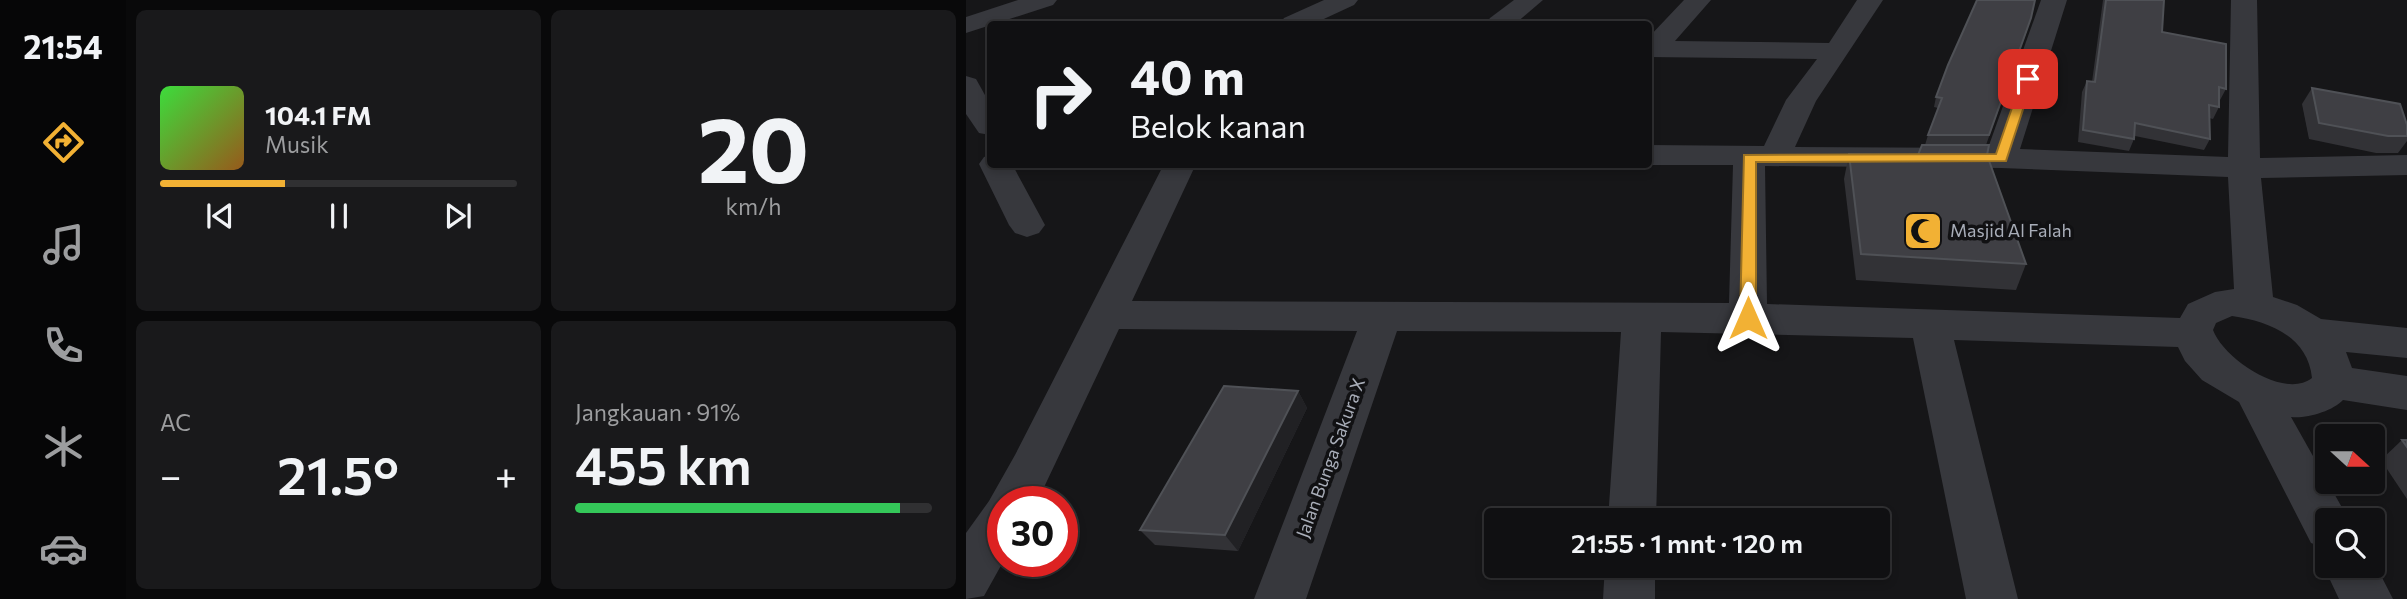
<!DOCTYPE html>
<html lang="id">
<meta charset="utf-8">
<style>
body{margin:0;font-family:Commissioner,sans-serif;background:#19191b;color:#f1f3f6;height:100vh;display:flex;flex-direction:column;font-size:26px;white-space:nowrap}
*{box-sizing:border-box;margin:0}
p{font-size:23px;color:#9c9d9f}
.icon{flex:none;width:38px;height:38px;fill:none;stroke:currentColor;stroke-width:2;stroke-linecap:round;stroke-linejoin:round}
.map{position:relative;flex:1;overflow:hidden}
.side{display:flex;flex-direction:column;gap:10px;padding:10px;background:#09090a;width:840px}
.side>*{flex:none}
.banner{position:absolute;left:21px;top:21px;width:665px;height:147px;border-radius:7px;box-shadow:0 4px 10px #0003,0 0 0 2px #303032;background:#101012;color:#f1f3f6;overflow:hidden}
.needle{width:46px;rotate:111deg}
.tools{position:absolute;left:1349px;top:424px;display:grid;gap:14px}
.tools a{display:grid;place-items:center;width:70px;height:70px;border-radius:7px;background:#101012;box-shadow:0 4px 10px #0003,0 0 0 2px #303032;font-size:35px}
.speed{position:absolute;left:21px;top:486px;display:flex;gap:14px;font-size:35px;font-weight:700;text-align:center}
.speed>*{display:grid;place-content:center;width:91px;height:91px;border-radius:50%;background:#101012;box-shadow:0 4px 10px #0003,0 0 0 2px #303032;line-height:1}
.speed .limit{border:10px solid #d22;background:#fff;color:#111}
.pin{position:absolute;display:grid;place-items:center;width:60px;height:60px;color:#fff;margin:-30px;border-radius:14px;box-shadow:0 4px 10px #0006}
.me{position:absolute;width:77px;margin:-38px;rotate:0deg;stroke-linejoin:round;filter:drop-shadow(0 0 5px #0008)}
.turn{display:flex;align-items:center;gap:24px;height:147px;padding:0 28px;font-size:32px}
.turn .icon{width:91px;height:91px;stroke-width:2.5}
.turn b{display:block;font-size:49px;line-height:60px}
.big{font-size:52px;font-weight:600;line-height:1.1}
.side .widget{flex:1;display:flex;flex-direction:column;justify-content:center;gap:10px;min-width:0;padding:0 24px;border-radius:10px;background:#19191b}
.side .dial{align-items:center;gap:0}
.dial b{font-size:91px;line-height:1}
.song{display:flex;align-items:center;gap:21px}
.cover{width:84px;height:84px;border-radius:10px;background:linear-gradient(135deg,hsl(120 70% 55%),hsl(30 70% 35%))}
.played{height:7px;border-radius:4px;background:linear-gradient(90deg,#f2b134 35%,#303032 35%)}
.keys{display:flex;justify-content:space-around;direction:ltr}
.heat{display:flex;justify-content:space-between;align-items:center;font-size:38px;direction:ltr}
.charge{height:10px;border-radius:5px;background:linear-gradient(90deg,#34c759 91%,#303032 0)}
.side .tiles{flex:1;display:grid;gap:10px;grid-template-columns:repeat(2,1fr)}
.trip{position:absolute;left:518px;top:508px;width:406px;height:70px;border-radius:7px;background:#101012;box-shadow:0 4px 10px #0003,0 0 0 2px #303032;font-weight:600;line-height:70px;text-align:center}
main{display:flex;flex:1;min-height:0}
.tabs{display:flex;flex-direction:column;width:126px;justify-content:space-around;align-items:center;background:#060607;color:#9c9d9f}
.tabs .icon{width:49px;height:49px}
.tabs .selected{color:#f2b134}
.tabs b{font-size:32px;color:#f1f3f6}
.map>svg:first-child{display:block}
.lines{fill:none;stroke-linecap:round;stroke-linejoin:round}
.minor{fill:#37383d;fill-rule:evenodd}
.wall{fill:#323236}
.shaded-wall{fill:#212124}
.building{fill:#3f3f44;stroke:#4f5156;stroke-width:2}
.route{fill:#f2b134;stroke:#9d7322;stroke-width:2}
.labels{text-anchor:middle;stroke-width:7;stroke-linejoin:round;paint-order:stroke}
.poi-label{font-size:18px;fill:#a8adb8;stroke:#111113;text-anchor:start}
.street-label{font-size:18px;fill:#a8adb8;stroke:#111113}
</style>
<main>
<nav class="tabs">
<b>21:54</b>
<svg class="icon selected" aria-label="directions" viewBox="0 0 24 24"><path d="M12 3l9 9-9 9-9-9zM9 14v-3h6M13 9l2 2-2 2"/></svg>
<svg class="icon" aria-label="music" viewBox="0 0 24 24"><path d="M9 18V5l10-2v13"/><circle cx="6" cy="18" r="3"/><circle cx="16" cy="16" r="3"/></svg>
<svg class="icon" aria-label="phone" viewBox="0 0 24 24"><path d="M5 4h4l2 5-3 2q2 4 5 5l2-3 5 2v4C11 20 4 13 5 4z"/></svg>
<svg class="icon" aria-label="climate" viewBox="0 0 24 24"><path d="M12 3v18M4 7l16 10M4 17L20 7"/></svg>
<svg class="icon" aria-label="car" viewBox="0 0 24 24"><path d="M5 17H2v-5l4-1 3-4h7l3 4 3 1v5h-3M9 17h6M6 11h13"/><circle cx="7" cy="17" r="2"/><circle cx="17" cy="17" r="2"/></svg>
</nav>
<section class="side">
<div class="tiles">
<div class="widget">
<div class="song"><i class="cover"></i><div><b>104.1 FM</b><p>Musik</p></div></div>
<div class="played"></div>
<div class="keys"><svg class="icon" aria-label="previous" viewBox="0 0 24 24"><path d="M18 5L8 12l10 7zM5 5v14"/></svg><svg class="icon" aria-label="pause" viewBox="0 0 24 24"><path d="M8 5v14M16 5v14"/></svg><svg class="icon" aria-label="next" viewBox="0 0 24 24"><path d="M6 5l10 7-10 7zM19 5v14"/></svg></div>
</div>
<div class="widget dial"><b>20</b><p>km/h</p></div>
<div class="widget"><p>AC</p>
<div class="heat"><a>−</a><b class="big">21.5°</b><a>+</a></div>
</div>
<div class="widget"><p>Jangkauan · 91%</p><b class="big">455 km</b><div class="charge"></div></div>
</div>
</section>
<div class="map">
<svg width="1441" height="599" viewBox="0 0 1441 599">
<rect width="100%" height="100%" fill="#161618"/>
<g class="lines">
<g class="minor">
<path d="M 52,0 L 91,0 L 87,5 L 0,33 L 0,17 Z"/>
<path d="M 358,0 L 392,0 L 388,5 L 347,24 L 314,24 L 318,18 Z"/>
<path d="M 548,0 L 577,0 L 549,24 L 520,24 L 524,18 Z"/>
<path d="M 718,0 L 745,0 L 709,41 L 863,43 L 891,0 L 917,0 L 850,101 L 829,147 L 1022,148 L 1075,0 L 1101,0 L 1054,149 L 1262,157 L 1265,0 L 1291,0 L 1294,158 L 1441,155 L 1441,175 L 1295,178 L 1307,297 L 1331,305 L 1355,319 L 1441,328 L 1441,358 L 1380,352 L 1386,368 L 1441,376 L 1441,410 L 1377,400 C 1367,411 1340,419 1325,417 L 1383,520 L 1362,520 L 1362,549 L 1345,543 L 1273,402 L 1236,380 L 1219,361 L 1212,347 L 988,340 L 1052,599 L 1000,599 L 947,338 L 695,332 L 690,520 L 642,520 L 655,332 L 431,331 L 340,599 L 288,599 L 391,331 L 153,329 L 71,502 L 37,502 L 37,562 L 18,596 L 0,599 L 0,533 L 23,501 L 49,455 L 198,164 L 230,164 L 166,301 L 763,303 L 767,165 L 682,165 L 682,145 L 798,146 L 820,100 L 851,59 L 682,57 L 682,38 ZM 799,166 L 1035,168 L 1262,177 L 1268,289 L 1249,292 L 1222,304 L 1214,318 L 801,304 ZM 1266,316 C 1303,321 1342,337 1346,378 C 1318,400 1257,358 1247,330 L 1250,323 Z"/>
<path d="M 0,76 L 10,79 L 24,104 L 24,135 L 13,133 L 0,114 Z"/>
<path d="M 24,155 L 24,164 L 46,164 L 79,225 L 73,233 L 61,237 L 49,233 L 43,225 L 13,164 L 18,157 Z"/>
<path d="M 1362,554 L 1362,565 L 1407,565 L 1407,560 L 1427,599 L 1373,599 L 1357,565 Z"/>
<path d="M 639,565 L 689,565 L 689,599 L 637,599 Z"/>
</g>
</g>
<g class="wall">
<path d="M 1137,0 L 1198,0 L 1196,32 L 1260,89 L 1254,100 L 1253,100 L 1253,107 L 1247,119 L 1243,118 L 1244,139 L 1238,150 L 1169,136 L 1168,139 L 1163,151 L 1112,142 L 1116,92 L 1121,81 L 1126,82 Z"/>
<path d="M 1062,28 L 1020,145 L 1021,155 L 1060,264 L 1050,290 L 890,280 L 878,179 L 883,154 L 952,155 L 959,145 L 962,135 L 972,108 L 968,107 L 970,97 Z"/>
<path d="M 1346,88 L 1441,125 L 1441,141 L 1432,153 L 1410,153 L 1343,139 L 1336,104 Z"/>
<path d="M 332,391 L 341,408 L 272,551 L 189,545 L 174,530 Z"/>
<path d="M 1436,440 L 1441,440 L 1441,499 L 1415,460 Z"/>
</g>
<path class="shaded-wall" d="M 332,391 L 341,408 L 272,551 L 259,535 Z"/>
<g class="building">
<path d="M 1011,0 L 1069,0 L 1065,18 L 1023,135 L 962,135 L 976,98 L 970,97 L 982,65 Z"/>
<path d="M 1140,0 L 1198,0 L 1196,32 L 1260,44 L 1260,89 L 1253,87 L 1253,107 L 1243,105 L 1244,139 L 1169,123 L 1168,139 L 1117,130 L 1121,81 L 1129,82 Z"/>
<path d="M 1346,88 L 1434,104 L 1441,125 L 1441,136 L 1422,136 L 1353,123 Z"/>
<path d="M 956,145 L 1023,145 L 1021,155 L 1060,264 L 895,254 L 883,154 L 952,155 Z"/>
<path d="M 258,386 L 332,391 L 259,535 L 174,530 Z"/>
<path d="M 1436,440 L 1441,440 L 1441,447 Z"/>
</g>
<path class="route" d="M 1057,76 L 1067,79 L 1040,161 L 790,162 L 790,318 L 788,323 L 776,323 L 774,318 L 778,155 L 1030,154 Z"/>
<defs>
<symbol id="mosque-square" viewBox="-11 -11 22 22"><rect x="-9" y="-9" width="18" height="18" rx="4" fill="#f2b134" stroke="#111113"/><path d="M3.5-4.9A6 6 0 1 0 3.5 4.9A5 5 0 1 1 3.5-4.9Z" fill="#111"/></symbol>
</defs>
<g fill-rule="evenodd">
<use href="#mosque-square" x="935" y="209" width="44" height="44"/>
</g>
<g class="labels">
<g class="poi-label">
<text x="984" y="237">Masjid Al Falah</text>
</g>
<g class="street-label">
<text transform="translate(365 458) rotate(-70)" y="6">Jalan Bunga Sakura X</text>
</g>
</g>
</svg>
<div class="tools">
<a><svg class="needle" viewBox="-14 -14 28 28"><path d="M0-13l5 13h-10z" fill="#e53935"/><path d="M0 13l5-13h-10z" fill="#9c9d9f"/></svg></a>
<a><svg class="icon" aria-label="search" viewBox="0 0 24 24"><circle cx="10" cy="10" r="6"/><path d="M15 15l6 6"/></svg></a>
</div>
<div class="speed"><div class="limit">30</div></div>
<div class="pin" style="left:1062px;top:79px;background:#d93025"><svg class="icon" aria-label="arrive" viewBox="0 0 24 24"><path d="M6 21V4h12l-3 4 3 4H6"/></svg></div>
<svg class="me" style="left:782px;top:318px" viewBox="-20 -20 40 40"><path d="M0-17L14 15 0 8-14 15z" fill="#f2b134" stroke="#fff" stroke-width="4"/></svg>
<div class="trip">21:55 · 1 mnt · 120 m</div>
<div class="banner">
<div class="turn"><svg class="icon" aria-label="right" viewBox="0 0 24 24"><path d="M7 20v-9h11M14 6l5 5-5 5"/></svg><div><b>40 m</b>Belok kanan</div></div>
</div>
</div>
</main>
